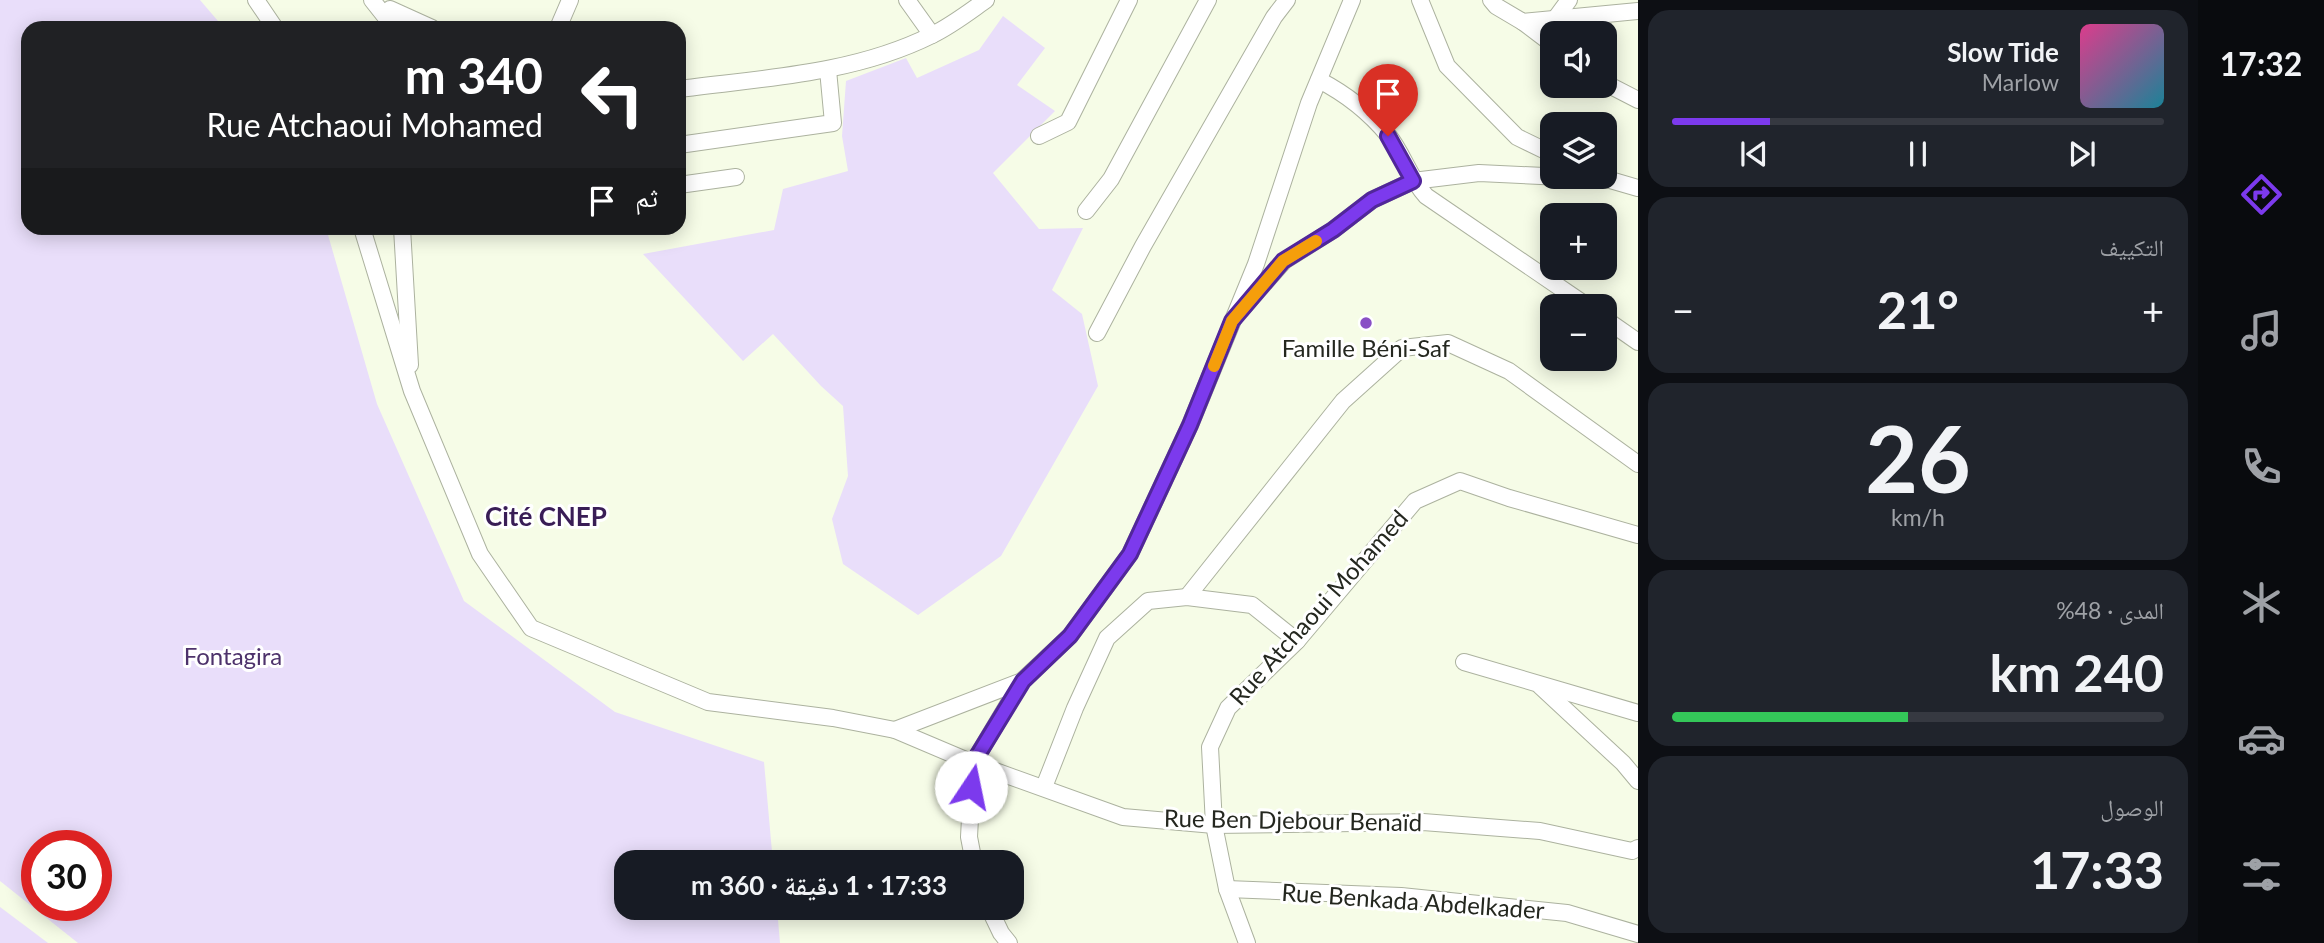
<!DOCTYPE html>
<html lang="ar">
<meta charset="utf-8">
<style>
body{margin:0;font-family:Lato,"Noto Naskh Arabic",sans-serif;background:#20242c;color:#f1f3f6;direction:rtl;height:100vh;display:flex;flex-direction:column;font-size:26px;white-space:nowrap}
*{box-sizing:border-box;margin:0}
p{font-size:23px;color:#9ea1a6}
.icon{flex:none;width:38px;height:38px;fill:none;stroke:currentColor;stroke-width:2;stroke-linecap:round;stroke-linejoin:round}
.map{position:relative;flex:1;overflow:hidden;direction:ltr}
.drawer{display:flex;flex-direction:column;gap:10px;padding:10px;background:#0d0f14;width:560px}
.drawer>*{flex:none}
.hud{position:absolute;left:21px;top:21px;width:665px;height:214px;border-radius:21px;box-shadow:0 4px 18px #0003;direction:rtl;background:#202124;color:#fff;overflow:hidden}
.buttons{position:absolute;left:1540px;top:21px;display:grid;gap:14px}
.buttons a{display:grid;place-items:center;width:77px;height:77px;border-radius:14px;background:#171b24;box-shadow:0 4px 18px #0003;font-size:35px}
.speed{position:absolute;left:21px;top:830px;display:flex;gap:14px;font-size:35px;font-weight:700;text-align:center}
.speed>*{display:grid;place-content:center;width:91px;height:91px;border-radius:50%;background:#171b24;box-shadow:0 4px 18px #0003;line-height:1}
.speed .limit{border:10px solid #d22;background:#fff;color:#111}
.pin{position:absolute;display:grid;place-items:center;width:60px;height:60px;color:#fff;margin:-72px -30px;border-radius:50% 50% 50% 0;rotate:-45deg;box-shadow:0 0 7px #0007}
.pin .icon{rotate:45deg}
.me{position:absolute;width:77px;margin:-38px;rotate:11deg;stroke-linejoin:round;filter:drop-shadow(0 0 5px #0008)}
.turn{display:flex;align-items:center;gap:24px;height:147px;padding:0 28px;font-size:32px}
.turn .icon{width:91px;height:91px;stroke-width:2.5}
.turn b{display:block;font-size:49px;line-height:60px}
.then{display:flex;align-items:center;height:66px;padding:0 28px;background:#0003;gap:14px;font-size:26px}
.big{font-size:52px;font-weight:700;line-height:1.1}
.drawer .widget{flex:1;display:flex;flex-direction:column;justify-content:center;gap:10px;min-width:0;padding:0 24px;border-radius:21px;background:#20242c}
.drawer .dial{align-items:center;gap:0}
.dial b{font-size:91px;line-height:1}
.song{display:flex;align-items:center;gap:21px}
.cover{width:84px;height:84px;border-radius:10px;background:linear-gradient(135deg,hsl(330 70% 55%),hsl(190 70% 35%))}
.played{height:7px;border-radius:4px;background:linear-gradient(90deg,#7c3aed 20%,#363941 20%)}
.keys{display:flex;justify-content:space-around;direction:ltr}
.heat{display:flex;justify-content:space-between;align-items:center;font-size:38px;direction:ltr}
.charge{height:10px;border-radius:5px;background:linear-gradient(90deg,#34c759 48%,#363941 0)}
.trip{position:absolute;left:614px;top:850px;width:410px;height:70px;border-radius:21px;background:#171b24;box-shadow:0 4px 18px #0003;font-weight:700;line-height:70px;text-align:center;direction:rtl}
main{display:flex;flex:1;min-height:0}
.dock{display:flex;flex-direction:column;width:126px;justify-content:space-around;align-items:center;background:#090b0e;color:#9ea1a6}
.dock .icon{width:49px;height:49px}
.dock .active{color:#7c3aed}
.dock b{font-size:32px;color:#f1f3f6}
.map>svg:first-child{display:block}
.green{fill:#e9defa;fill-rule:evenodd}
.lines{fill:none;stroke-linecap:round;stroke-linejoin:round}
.minor-casing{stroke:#acb29f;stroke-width:18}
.minor{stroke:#fff;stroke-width:16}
.route-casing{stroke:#51269a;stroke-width:18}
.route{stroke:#7c3aed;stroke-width:12}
.slow{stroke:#f59e0b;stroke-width:12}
.poi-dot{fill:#894fc5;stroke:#fff;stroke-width:2.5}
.labels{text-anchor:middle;stroke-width:6;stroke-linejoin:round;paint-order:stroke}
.poi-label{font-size:24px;fill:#24271f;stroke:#fff}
.street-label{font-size:24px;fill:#24271f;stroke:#fff}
.park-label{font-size:24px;fill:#4d326b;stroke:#fff}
.neighbourhood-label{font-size:26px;font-weight:bold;fill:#391d56;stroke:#fff}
</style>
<main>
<nav class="dock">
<b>17:32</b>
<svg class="icon active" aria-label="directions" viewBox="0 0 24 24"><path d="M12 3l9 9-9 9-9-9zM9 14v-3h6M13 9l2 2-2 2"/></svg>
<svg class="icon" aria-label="music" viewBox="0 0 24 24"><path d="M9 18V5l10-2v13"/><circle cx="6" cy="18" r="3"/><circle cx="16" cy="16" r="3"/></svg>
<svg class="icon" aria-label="phone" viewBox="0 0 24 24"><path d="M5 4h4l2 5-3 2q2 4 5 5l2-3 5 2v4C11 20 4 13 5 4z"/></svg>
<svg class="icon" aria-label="climate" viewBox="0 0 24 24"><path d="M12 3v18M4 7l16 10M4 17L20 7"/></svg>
<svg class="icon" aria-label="car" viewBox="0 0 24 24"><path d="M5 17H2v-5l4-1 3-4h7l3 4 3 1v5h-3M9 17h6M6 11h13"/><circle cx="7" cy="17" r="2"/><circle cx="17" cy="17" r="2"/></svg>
<svg class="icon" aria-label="filters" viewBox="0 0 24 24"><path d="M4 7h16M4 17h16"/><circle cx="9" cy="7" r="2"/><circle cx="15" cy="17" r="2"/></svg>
</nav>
<section class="drawer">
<div class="widget">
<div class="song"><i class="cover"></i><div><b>Slow Tide</b><p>Marlow</p></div></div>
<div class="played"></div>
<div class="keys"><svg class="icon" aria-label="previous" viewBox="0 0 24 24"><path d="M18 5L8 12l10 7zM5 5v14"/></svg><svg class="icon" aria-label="pause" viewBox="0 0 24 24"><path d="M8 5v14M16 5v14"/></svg><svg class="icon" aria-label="next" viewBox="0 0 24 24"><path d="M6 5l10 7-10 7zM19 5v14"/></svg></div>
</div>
<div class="widget"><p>التكييف</p>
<div class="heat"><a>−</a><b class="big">21°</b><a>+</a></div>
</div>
<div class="widget dial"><b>26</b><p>km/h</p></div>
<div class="widget"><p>المدى · 48%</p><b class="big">240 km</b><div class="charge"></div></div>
<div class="widget"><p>الوصول</p><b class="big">17:33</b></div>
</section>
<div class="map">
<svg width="1638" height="943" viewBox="0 0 1638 943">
<rect width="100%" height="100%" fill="#f6fce7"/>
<g class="green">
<path d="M 0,0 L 200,0 L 224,28 L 28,28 L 28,228 L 326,228 L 377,404 L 464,601 L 615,712 L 764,762 L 773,863 L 626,863 L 626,908 L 777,908 L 780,943 L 78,943 L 0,881 ZM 37,845 L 96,845 L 96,905 L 37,905 Z"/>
<path d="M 1003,16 L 1045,48 L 1017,85 L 1055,111 L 993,173 L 1039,229 L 1083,228 L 1052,290 L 1082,314 L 1098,386 L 1001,556 L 918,615 L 843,564 L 832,519 L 848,476 L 843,406 L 821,386 L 773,334 L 743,361 L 643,254 L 774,230 L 783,189 L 848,171 L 842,136 L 846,81 L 906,58 L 917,78 L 979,50 Z"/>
<path d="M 0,907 L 48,943 L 0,943 Z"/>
</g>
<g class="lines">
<defs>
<g id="minor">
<path d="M 256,0 L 275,28"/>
<path d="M 372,0 L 391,24"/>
<path d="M 907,0 L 932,35"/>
<path d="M 1420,0 L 1447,66 L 1517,137 L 1552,154"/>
<path d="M 1491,0 L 1496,6 L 1523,22 L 1638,11"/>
<path d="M 390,9 L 432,28"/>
<path d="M 1555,19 L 1569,0"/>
<path d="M 1523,22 L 1552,44"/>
<path d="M 558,28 L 570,0"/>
<path d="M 1319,80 C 1344,93 1369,112 1388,135 C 1403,153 1409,177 1426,196 L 1587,306"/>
<path d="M 1605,83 L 1638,100"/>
<path d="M 679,89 C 764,78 854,74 932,35 C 951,26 969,12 986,0"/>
<path d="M 1039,136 L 1068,122 L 1129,0"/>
<path d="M 679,145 L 833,123 L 828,70"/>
<path d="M 1600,177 L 1638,188"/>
<path d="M 679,185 L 736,177"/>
<path d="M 1086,211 L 1111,179 L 1208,0"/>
<path d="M 362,228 L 412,391 L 480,554 L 531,628 L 708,702 L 833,718 L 895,730 L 973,763 L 1123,817 L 1214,825 L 1423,822 L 1540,831 L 1632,851 L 1638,848"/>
<path d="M 402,228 L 410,365"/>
<path d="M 1241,310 L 1284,261 L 1333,230 L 1372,200 L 1413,181 L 1479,173 L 1606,179"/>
<path d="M 1605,319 L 1638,342"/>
<path d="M 1097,333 L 1143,246 L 1274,17 L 1287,0"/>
<path d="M 1187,597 L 1343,401 L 1402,348 L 1448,343 L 1509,371 L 1638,464"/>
<path d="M 1464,662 L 1638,713"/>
<path d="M 1540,686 L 1623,763 L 1638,781"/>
<path d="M 895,730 L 1022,681 L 1070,636 L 1130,554 L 1190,425 L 1256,264 L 1309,103 L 1352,0"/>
<path d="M 1044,787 L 1075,708 L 1107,638 L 1148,601 L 1187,597 L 1252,605 L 1297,641"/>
<path d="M 974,863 L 969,837 L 973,763 L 1022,681"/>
<path d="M 1227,889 L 1401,896 L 1567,913 L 1638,934"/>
<path d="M 989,908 L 1001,933 L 1009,943"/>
<path d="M 1247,943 L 1227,889 L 1214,825 L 1210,747 L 1228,708 L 1297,641 L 1415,501 L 1460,481 L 1509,498 L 1638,535"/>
</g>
</defs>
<use href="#minor" class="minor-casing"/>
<use href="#minor" class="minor"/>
</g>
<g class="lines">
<defs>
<path id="route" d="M 971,787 L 973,763 L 1023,681 L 1070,636 L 1130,554 L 1190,425 L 1232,321 L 1283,261 L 1333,230 L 1372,200 L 1413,181 L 1388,136"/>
</defs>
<use href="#route" class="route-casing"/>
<use href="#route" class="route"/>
<path class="slow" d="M 1214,366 L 1232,321 L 1283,261 L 1316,241"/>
</g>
<circle class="poi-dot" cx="1366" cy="323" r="7"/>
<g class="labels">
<g class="poi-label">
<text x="1366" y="357">Famille Béni-Saf</text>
</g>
<g class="street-label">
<text transform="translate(1319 608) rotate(-48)" y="8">Rue Atchaoui Mohamed</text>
<text transform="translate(1293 821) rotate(1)" y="8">Rue Ben Djebour Benaïd</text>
<text transform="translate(1413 902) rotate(4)" y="8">Rue Benkada Abdelkader</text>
</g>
<g class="park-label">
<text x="233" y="665">Fontagira</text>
</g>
<g class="neighbourhood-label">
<text x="546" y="526">Cité CNEP</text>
</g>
</g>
</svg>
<div class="buttons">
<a><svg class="icon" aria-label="sound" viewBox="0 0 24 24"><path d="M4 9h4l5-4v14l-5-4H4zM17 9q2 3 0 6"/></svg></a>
<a><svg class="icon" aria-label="layers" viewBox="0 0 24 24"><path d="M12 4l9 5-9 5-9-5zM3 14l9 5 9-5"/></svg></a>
<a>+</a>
<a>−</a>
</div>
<div class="speed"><div class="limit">30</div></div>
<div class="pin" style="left:1388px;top:136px;background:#d93025"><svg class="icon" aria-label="arrive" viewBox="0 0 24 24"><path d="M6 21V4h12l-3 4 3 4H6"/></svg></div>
<svg class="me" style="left:971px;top:787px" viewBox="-20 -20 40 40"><circle r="19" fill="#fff"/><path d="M0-13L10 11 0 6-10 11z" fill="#7c3aed"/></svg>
<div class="trip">17:33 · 1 دقيقة · 360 m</div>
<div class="hud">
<div class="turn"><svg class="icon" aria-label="left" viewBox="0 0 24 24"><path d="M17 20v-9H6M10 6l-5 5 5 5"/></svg><div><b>340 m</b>Rue Atchaoui Mohamed</div></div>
<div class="then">ثم<svg class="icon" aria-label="arrive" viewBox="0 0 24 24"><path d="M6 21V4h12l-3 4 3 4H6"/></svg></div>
</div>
</div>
</main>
